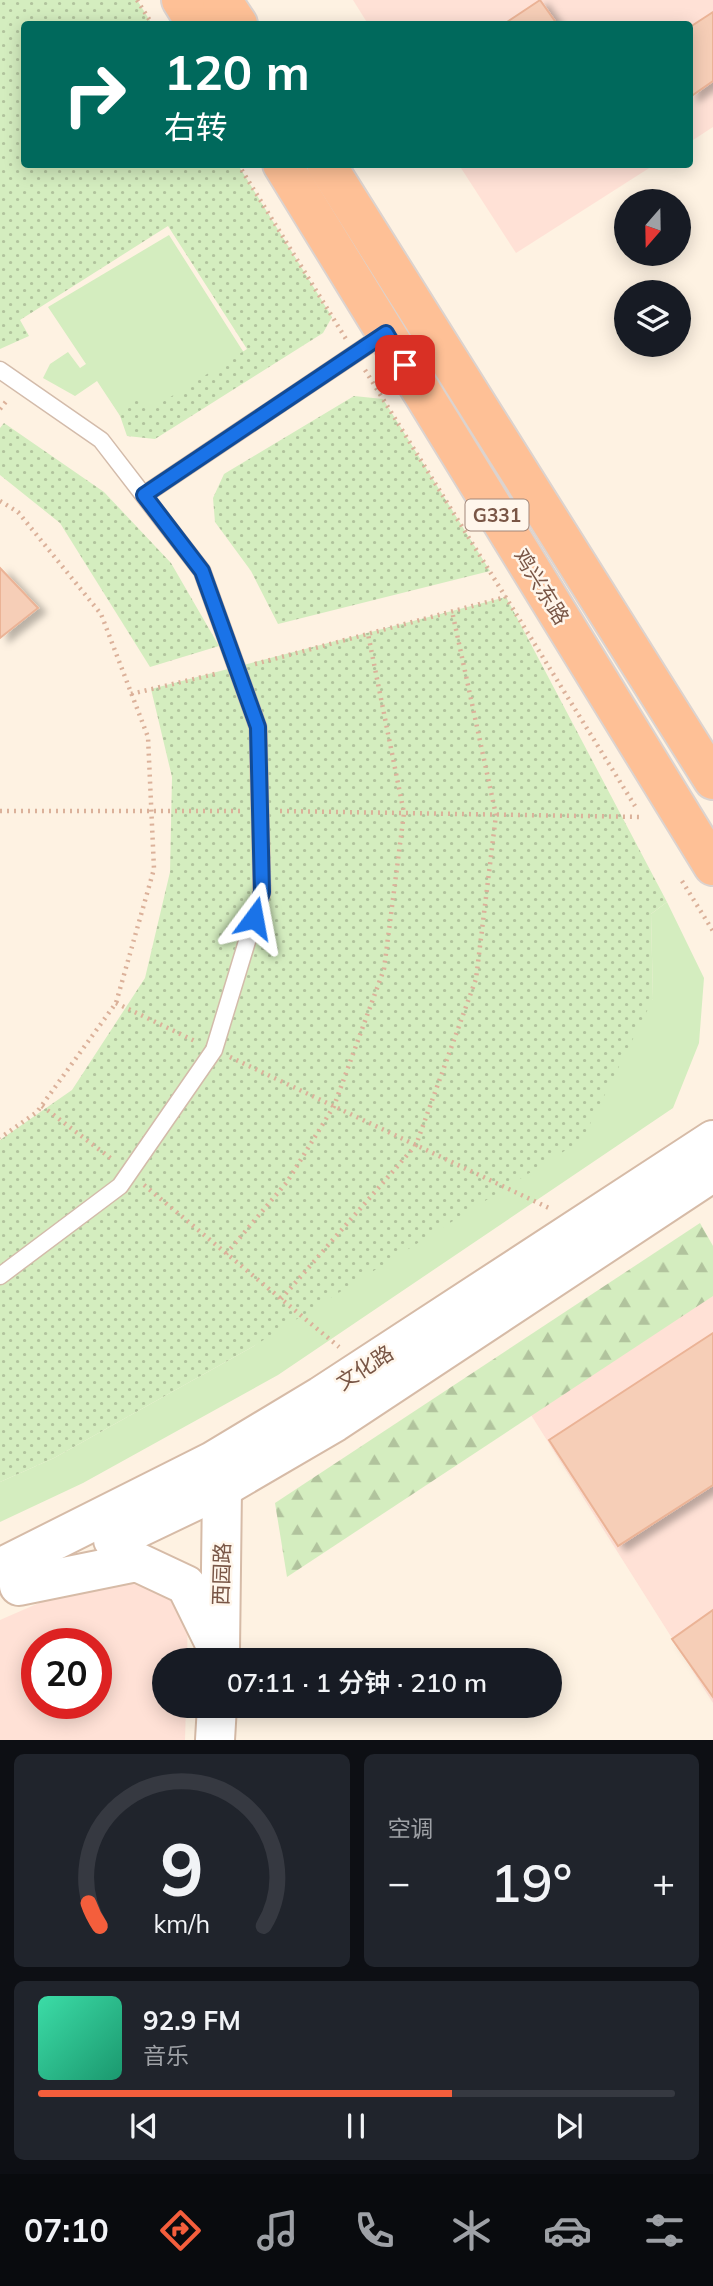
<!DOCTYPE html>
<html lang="zh">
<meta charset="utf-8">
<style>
body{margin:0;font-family:Mulish,"Noto Sans SC",sans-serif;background:#20242c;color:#f1f3f6;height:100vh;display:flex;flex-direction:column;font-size:26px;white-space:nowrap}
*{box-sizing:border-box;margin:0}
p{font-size:23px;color:#9ea1a6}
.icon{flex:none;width:38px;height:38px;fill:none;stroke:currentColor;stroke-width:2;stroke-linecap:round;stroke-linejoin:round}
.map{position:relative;height:1740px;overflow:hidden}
.side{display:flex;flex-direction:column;gap:14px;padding:14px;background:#0d0f14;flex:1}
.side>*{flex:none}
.hud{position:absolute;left:21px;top:21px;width:672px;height:147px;border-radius:7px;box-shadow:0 4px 18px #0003;background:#00695c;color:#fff;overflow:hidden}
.needle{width:46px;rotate:200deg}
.buttons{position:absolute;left:614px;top:189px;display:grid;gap:14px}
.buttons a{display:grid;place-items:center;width:77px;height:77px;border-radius:50%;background:#171b24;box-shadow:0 4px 18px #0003;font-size:35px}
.speed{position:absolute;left:21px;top:1628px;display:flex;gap:14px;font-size:35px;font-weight:700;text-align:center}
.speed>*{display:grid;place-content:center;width:91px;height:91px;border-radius:50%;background:#171b24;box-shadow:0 4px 18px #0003;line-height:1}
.speed .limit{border:10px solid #d22;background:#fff;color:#111}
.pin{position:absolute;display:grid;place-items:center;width:60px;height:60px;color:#fff;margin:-30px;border-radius:14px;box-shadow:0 4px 10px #0006}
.me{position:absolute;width:77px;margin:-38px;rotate:13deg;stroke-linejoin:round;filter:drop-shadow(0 0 5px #0008)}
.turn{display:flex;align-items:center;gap:24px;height:147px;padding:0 28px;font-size:32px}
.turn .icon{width:91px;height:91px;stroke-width:2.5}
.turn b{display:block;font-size:49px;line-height:60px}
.big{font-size:52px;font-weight:600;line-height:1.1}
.side .widget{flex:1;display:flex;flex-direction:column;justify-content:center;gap:10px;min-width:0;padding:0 24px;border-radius:10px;background:#20242c}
.side .dial{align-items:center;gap:0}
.dial svg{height:182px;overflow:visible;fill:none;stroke:#363941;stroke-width:7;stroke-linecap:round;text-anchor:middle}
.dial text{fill:#f1f3f6;stroke:none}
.song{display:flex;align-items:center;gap:21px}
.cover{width:84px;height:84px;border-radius:10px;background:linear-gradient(135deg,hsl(160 70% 55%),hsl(160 70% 35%))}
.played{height:7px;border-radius:4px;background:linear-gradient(90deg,#f45e3c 65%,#363941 65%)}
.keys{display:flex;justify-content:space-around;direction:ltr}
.heat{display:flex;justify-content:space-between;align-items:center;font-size:38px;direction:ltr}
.side .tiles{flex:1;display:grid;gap:14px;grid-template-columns:1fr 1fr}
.widget:last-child{grid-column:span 2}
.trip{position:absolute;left:152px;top:1648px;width:410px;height:70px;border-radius:35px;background:#171b24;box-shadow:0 4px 18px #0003;font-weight:600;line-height:70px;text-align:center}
.tab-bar{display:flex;height:112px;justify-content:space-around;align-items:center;background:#090b0e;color:#9ea1a6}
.tab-bar .icon{width:49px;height:49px}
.tab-bar .on{color:#f45e3c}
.tab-bar b{font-size:32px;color:#f1f3f6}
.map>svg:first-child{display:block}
.commercial{fill:#ffe1d6;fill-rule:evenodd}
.grass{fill:#d4edbf}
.forest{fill:url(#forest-firs)}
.park{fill:url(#park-dots)}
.building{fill:#f6ceb7;stroke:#ebb396;stroke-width:2;filter:url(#shadow)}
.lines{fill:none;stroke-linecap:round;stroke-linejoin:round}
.service-casing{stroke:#d3bbaa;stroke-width:19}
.secondary-casing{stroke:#d6bba7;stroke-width:42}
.trunk-casing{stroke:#dcd3cf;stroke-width:42}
.path{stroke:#dbb19a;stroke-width:4.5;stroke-dasharray:2 5;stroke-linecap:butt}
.service{stroke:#fff;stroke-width:16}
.secondary{stroke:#fff;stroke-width:38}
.trunk{stroke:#fec096;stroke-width:38}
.route-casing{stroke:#114b97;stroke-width:18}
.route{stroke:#1a73e8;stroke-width:12}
.labels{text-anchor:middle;stroke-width:5;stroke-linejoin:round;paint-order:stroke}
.shield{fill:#fff6eb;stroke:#a18678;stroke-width:2}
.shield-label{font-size:19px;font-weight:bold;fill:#795646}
.street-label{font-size:21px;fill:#795646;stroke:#fff6eb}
</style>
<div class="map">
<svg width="713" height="1740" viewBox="0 0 713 1740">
<defs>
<pattern id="forest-firs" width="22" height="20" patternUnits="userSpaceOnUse" patternTransform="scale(1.75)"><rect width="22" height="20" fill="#d4edbf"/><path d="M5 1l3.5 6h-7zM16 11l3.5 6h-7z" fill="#b1c39d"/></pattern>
<pattern id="park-dots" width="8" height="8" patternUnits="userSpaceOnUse" patternTransform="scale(1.75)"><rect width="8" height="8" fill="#d4edbf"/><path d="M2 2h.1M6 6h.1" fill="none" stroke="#b1c39d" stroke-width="1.8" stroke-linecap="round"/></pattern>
<filter id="shadow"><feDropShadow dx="8" dy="4.5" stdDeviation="3.5" flood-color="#0004"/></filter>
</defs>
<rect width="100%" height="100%" fill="#fef2e2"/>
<g class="commercial">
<path d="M 353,0 L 713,0 L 713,127 L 690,142 L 690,24 L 368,24 Z"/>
<path d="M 459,165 L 654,165 L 516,253 Z"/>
<path d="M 713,1274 L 713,1703 L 519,1396 Z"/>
<path d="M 132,1572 L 188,1607 L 187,1661 L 164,1661 L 164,1706 L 186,1706 L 185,1740 L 0,1740 L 0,1620 L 87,1582 ZM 37,1643 L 96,1643 L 96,1703 L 37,1703 Z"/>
</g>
<g class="grass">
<path d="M 169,235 L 246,356 L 130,431 L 97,381 L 75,396 L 43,378 L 50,364 L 68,352 L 80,368 L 86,364 L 48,307 Z"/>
<path d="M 667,902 L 704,978 L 699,1043 L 673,1108 L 278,1375 L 83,1483 L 0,1522 L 0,1482 L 54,1458 L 254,1346 L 653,999 L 651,914 Z"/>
</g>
<path class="forest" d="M 700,1223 L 713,1246 L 713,1296 L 287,1577 L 275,1503 Z"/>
<g class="park">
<path d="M 0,0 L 137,0 L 152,24 L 24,24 L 24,164 L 238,165 L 332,317 L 323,333 L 155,439 L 127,436 L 118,410 L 134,395 L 148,411 L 247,349 L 168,226 L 20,320 L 29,336 L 0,349 Z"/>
<path d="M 354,396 L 383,399 L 490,571 L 278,624 L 251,571 L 215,522 L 213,498 L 224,474 Z"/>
<path d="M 4,423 L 104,492 L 171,563 L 219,646 L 150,667 L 60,523 L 0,475 L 0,428 Z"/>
<path d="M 506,597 L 667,902 L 651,914 L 653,999 L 582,1140 L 254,1346 L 54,1458 L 0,1482 L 0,1140 L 72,1090 L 145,978 L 170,872 L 172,777 L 151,689 Z"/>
</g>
<g class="building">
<path d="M 540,0 L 557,24 L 504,24 Z"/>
<path d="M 713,12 L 713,81 L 690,97 L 690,27 Z"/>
<path d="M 0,568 L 38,608 L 0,638 Z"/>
<path d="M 713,1333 L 713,1485 L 618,1546 L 549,1440 Z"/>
<path d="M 713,1610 L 713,1697 L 672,1639 Z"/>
</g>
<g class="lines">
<defs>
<g id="service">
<path d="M 0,370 L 101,440 L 202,571 L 258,727 L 262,892 L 214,1050 L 120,1186 L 0,1276"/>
<path d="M 144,495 L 386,333"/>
</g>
<g id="secondary">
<path d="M 113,1540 L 222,1488 L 335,1422 L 713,1172"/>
<path d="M 0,1568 L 213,1461 L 321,1396 L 713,1140"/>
<path d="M 19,1586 L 137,1562 L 186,1585 L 220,1654"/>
<path d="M 220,1650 L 222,1488"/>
<path d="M 215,1740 L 217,1706"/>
</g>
<g id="trunk">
<path d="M 181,0 L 196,24"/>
<path d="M 222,0 L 238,24"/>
<path d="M 282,164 L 713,866"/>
<path d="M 326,164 L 713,780"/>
</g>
</defs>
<use href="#service" class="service-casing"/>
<use href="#secondary" class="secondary-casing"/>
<use href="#trunk" class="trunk-casing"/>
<g class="path">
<path d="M 137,0 L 152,24"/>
<path d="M 238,164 L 346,339"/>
<path d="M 365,370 L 635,806"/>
<path d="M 0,409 L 8,399"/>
<path d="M 0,501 L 18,512 L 101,614 L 148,737 L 154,869 L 116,1003 L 37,1112 L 0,1138"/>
<path d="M 255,664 L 506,597"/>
<path d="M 131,694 L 219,673"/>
<path d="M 0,811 L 243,811"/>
<path d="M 280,811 L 643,817"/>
<path d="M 682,881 L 713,931"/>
<path d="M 116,1003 L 197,1042"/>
<path d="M 230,1057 L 551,1209"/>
<path d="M 42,1106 L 113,1160"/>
<path d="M 144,1185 L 339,1347"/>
<path d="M 226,1254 L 287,1182 L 334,1106 L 384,969 L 404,813 L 368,634"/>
<path d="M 281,1299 L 416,1145 L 476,979 L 496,815 L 452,611"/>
</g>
<use href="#service" class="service"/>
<use href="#secondary" class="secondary"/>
<use href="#trunk" class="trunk"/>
</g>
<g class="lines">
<defs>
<path id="route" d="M 254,918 L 262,892 L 258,727 L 202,571 L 144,495 L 386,333 L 405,365"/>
</defs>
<use href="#route" class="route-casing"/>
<use href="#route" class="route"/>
</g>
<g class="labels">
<rect class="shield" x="465.5" y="499.5" width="63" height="31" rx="5"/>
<g class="shield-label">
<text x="497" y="522">G331</text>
</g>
<g class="street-label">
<text transform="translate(541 587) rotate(58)" y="7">鸡兴东路</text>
<text transform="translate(365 1368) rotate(-33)" y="7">文化路</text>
<text transform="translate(222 1574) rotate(-88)" y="7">西园路</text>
</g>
</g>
</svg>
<div class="buttons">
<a><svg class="needle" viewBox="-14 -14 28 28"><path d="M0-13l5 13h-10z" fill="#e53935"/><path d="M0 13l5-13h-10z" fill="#9ea1a6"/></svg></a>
<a><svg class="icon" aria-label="layers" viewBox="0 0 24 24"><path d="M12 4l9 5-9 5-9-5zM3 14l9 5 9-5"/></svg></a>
</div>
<div class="speed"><div class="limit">20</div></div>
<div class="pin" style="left:405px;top:365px;background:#d93025"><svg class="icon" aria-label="arrive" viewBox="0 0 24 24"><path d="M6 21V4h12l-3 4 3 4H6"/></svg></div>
<svg class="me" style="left:254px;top:918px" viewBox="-20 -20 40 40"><path d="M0-17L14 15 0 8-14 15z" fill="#1a73e8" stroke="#fff" stroke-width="4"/></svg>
<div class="trip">07:11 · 1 分钟 · 210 m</div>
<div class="hud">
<div class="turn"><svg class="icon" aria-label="right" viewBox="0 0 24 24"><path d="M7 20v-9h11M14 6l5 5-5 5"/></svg><div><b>120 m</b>右转</div></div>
</div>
</div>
<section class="side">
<div class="tiles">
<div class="widget dial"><svg viewBox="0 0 100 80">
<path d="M14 69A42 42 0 1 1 86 69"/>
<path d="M14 69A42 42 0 0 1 9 59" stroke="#f45e3c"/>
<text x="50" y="56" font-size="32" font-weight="700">9</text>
<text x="50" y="72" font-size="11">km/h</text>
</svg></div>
<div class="widget"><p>空调</p>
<div class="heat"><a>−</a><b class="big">19°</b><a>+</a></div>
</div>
<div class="widget">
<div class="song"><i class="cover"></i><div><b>92.9 FM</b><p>音乐</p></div></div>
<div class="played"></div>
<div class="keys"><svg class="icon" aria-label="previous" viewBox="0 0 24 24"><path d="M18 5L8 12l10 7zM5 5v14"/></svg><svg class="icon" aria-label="pause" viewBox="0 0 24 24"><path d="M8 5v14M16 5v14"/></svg><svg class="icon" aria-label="next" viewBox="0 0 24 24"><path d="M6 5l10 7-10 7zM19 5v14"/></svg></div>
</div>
</div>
</section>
<nav class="tab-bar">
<b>07:10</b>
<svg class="icon on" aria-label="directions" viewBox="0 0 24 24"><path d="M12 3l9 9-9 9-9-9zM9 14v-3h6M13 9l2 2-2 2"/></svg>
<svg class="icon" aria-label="music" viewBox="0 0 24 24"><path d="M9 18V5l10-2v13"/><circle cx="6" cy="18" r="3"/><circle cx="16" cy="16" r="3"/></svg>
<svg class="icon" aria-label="phone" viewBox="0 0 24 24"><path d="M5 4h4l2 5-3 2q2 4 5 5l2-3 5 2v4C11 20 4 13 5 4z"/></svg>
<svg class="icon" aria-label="climate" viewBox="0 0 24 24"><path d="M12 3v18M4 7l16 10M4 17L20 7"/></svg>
<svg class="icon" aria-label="car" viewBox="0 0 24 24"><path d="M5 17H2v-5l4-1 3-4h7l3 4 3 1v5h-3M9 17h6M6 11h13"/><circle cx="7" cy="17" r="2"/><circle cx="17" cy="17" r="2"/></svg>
<svg class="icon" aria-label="filters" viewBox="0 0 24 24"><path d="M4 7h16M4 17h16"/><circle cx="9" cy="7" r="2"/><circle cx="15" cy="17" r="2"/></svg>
</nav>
